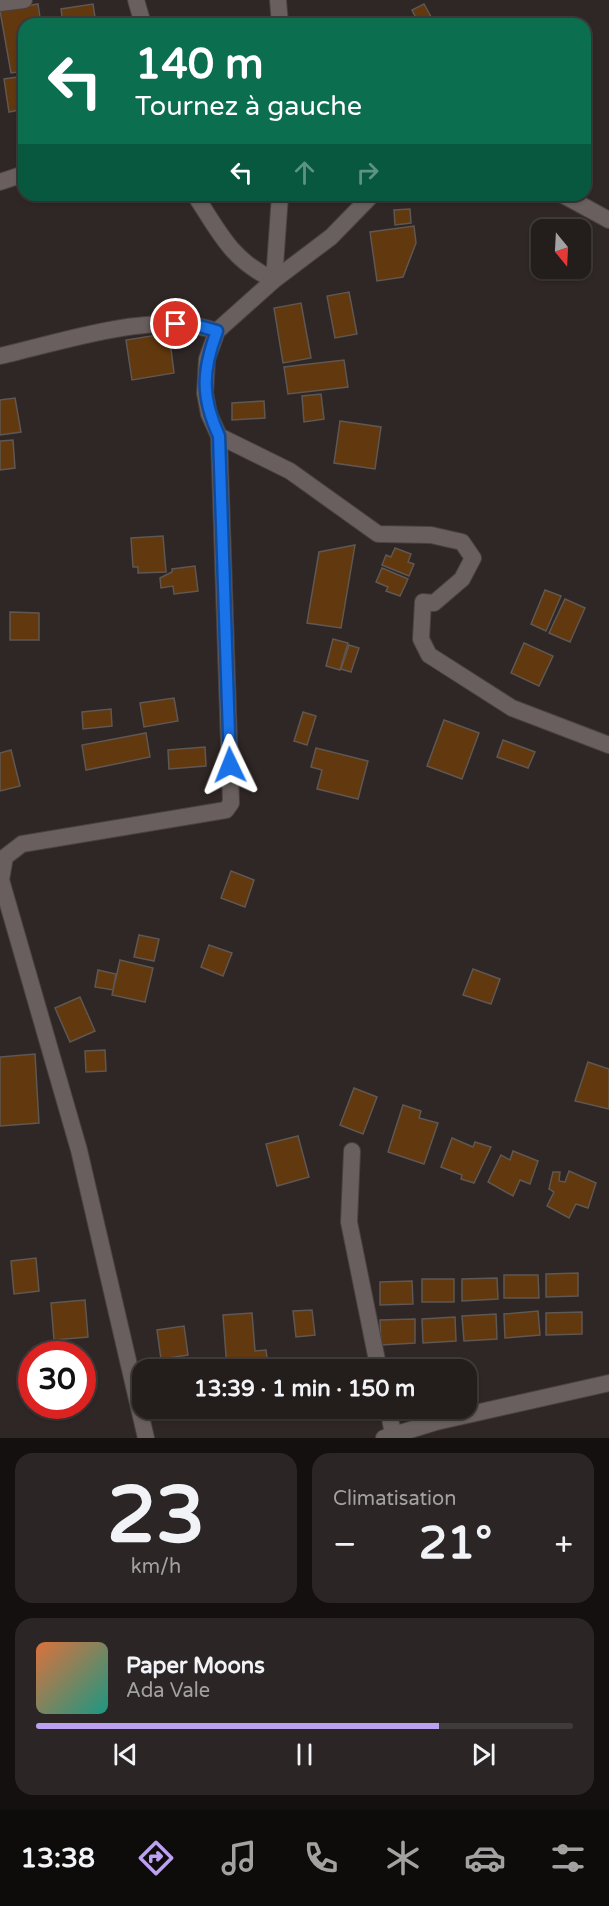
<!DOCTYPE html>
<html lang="fr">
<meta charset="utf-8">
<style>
body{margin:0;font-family:"Varela Round",sans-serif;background:#2b2625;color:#f1f3f6;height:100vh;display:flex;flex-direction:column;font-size:22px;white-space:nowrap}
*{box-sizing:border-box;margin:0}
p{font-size:20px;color:#a3a2a3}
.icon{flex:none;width:33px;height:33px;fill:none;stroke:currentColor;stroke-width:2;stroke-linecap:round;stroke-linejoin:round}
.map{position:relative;height:1438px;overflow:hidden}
.details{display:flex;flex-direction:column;gap:15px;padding:15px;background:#13100f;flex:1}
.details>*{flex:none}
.banner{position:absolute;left:18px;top:18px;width:573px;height:183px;border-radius:18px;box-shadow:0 2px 4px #0004,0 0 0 2px #403b3b;background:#0b6e4f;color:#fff;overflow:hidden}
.needle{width:39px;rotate:162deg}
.buttons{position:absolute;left:531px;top:219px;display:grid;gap:12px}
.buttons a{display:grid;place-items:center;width:60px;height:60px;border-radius:12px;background:#231d1c;box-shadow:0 2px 4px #0004,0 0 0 2px #403b3b;font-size:30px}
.speed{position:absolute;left:18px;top:1341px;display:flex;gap:12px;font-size:30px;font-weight:700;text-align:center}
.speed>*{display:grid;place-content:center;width:78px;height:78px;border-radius:50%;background:#231d1c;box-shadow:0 2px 4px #0004,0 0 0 2px #403b3b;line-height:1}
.speed .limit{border:9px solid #d22;background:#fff;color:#111}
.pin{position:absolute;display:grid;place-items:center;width:51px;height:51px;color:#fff;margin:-26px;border:3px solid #fff;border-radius:50%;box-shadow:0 2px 6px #0007}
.me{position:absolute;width:66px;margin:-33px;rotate:358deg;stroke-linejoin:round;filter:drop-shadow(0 0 4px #0008)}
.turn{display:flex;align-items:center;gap:21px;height:126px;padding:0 18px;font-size:27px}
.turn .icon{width:78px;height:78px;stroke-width:2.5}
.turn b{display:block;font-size:42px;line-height:51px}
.lanes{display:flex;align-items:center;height:57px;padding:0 18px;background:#0003;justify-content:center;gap:30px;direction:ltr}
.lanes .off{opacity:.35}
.big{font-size:45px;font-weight:800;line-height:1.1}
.details .card{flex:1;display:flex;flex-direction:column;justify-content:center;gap:9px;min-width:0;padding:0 21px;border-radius:18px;background:#2b2625}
.details .dial{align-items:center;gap:0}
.dial b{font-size:78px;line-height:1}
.song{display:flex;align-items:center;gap:18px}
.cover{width:72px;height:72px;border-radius:9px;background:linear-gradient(135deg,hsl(20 70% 55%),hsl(170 70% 35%))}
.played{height:6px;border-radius:3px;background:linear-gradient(90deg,#bca0f2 75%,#403b3b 75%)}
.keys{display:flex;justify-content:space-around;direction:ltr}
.heat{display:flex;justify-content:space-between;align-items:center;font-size:33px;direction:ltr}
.details .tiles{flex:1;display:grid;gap:15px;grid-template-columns:1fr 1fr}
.card:last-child{grid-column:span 2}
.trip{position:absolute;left:132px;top:1359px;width:345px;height:60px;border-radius:18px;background:#231d1c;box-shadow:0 2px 4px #0004,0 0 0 2px #403b3b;font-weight:800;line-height:60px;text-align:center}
.dock{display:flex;height:96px;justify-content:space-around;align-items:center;background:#0e0c0b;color:#a3a2a3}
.dock .icon{width:42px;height:42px}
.dock .selected{color:#bca0f2}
.dock b{font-size:27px;color:#f1f3f6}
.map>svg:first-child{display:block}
.building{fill:#62380e;stroke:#5e5752;stroke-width:1.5}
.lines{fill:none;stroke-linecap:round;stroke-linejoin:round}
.minor-casing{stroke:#494241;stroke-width:18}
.minor{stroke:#695f5e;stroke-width:16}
.route-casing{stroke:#114b97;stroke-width:15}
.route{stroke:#1a73e8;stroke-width:10}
</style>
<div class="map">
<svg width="609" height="1438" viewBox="0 0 609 1438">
<rect width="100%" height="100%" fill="#2f2726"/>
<g class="building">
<path d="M 38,4 L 41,24 L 24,24 L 24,71 L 11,73 L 0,11 Z"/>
<path d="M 93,4 L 96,24 L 63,24 L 61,9 Z"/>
<path d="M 424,4 L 435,24 L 419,24 L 412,10 Z"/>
<path d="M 24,76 L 24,109 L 9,112 L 4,79 Z"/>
<path d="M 410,209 L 411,223 L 395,225 L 394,210 Z"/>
<path d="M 414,226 L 416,243 L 403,277 L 377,281 L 370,232 Z"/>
<path d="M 349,292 L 357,334 L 335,338 L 327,296 Z"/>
<path d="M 301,303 L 311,358 L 283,363 L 274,308 Z"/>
<path d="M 169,333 L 174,373 L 132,380 L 126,340 Z"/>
<path d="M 344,360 L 348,387 L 288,394 L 284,367 Z"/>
<path d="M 321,394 L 324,419 L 304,422 L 302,396 Z"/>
<path d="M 15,398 L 21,432 L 0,435 L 0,400 Z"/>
<path d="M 264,401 L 265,418 L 232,420 L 232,403 Z"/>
<path d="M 340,421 L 381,427 L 375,469 L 334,463 Z"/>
<path d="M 13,440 L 15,468 L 0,470 L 0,441 Z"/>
<path d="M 163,536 L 166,572 L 138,573 L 138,567 L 133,567 L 131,538 Z"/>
<path d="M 355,545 L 341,628 L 307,623 L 319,552 Z"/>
<path d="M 395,548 L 411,554 L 408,562 L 414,564 L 409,576 L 382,565 L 386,555 L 391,557 Z"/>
<path d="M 195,566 L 198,591 L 174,594 L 173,586 L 161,588 L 160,578 L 172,572 L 172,569 Z"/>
<path d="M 382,568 L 408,579 L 400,596 L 386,591 L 388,587 L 376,582 Z"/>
<path d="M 545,590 L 561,596 L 546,631 L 531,624 Z"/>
<path d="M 565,599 L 585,608 L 570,642 L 549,633 Z"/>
<path d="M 10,612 L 39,613 L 39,640 L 10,640 Z"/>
<path d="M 333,639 L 348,643 L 340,670 L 326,666 Z"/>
<path d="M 524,643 L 553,656 L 539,686 L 511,673 Z"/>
<path d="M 349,645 L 359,648 L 351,672 L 341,669 Z"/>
<path d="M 174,698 L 178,721 L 144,727 L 140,703 Z"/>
<path d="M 111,709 L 112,726 L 83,729 L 82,712 Z"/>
<path d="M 303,712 L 316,716 L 307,745 L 294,741 Z"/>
<path d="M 444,720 L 479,733 L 462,779 L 427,766 Z"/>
<path d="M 146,733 L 150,757 L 86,770 L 82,745 Z"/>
<path d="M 503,740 L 535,752 L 528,768 L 497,757 Z"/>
<path d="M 205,747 L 206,766 L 169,769 L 168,750 Z"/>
<path d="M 316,748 L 368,761 L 358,799 L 317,789 L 322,770 L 311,767 Z"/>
<path d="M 11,750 L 20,786 L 0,791 L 0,753 Z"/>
<path d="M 231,871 L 254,880 L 245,907 L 221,898 Z"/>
<path d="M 139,935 L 159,939 L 154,961 L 134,957 Z"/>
<path d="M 209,945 L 232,953 L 223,976 L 201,967 Z"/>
<path d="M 120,960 L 153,968 L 145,1002 L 112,995 Z"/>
<path d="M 473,969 L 500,979 L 491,1004 L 463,995 Z"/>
<path d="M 98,970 L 116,974 L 113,990 L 95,987 Z"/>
<path d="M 80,997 L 95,1031 L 70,1042 L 55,1008 Z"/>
<path d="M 105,1050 L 106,1071 L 86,1072 L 85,1051 Z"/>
<path d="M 35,1054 L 39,1123 L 0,1126 L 0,1057 Z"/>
<path d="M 588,1062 L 609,1069 L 609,1109 L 575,1101 Z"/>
<path d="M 354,1088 L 377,1097 L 363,1134 L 340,1125 Z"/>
<path d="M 403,1105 L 421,1111 L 419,1118 L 438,1123 L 424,1164 L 388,1152 Z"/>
<path d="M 298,1136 L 309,1177 L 277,1186 L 266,1144 Z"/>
<path d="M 452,1138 L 473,1147 L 475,1142 L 491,1147 L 474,1183 L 461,1179 L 462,1175 L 441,1167 Z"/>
<path d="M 513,1151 L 538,1161 L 530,1184 L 520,1180 L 513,1196 L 488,1182 L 501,1155 L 510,1160 Z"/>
<path d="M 569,1171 L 596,1183 L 588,1208 L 576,1204 L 569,1218 L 547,1206 L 554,1192 L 549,1189 L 553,1172 L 560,1172 L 559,1181 L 565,1182 Z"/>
<path d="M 36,1258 L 39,1291 L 14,1294 L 11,1261 Z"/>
<path d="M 578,1273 L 578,1296 L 546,1297 L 546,1274 Z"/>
<path d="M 504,1275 L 538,1275 L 539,1298 L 504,1298 Z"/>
<path d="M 497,1278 L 498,1299 L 462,1301 L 462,1279 Z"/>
<rect x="422" y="1279" width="32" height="23"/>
<path d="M 412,1281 L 413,1304 L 380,1305 L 380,1282 Z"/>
<path d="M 85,1300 L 88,1337 L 54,1340 L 51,1303 Z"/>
<path d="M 312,1310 L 315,1335 L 296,1337 L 293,1311 Z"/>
<path d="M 538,1311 L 540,1335 L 505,1338 L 504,1314 Z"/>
<path d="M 582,1312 L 582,1334 L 546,1335 L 546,1313 Z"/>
<path d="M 252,1313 L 255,1351 L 266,1350 L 268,1366 L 227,1369 L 223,1315 Z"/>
<path d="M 496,1314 L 497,1339 L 464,1341 L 462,1316 Z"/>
<path d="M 455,1317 L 456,1341 L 423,1343 L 422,1319 Z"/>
<path d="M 415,1319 L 415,1343 L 381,1345 L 380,1320 Z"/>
<path d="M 184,1326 L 188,1355 L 161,1359 L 157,1330 Z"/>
</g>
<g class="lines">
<defs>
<g id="minor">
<path d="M 136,0 L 143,24"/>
<path d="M 278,0 L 280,24"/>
<path d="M 0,3 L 24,0"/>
<path d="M 0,182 L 24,174"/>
<path d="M 195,195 C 220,233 231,260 274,280 L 280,195"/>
<path d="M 372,195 L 331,237 L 274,280 L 217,331 L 207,359 L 205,393 L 209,414 L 219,436 L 290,471 L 378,534 L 431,535 L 462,542 L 473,558 L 462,579 L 434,603 L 423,602 L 421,639 L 429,655 L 512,708 L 609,745"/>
<path d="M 563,195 L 609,220"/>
<path d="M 0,356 C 67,341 151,310 217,331"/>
<path d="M 352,1151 L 349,1222 L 379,1370"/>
<path d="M 388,1408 L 393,1434"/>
<path d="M 146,1438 L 79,1150 L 1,880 L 5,857 L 22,844 L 226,810 L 231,803 L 219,436"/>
<path d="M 384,1438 L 436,1422 L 609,1383"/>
</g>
</defs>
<use href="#minor" class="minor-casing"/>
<use href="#minor" class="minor"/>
</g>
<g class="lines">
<defs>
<path id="route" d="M 176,324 L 199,326 L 217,331 C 202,371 201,397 219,436 L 230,765"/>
</defs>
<use href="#route" class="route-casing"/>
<use href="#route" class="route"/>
</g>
</svg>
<div class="buttons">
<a><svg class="needle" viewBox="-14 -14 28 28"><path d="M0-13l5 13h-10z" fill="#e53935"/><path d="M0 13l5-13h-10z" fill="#a3a2a3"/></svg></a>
</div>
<div class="speed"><div class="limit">30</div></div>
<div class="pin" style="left:176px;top:324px;background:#d93025"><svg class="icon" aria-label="arrive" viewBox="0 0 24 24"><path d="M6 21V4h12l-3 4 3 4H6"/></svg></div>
<svg class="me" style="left:230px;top:765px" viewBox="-20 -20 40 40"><path d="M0-17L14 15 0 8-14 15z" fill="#1a73e8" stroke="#fff" stroke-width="4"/></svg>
<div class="trip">13:39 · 1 min · 150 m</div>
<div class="banner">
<div class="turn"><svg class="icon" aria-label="left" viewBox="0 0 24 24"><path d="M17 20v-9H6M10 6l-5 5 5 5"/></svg><div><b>140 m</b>Tournez à gauche</div></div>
<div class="lanes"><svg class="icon" aria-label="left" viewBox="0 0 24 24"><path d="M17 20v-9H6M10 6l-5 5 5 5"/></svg><svg class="icon off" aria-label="ahead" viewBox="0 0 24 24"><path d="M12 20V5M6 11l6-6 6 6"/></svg><svg class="icon off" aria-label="right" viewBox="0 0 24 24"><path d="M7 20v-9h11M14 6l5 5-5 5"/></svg></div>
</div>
</div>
<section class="details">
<div class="tiles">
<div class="card dial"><b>23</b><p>km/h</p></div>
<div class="card"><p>Climatisation</p>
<div class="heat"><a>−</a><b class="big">21°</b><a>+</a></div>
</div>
<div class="card">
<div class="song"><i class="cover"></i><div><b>Paper Moons</b><p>Ada Vale</p></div></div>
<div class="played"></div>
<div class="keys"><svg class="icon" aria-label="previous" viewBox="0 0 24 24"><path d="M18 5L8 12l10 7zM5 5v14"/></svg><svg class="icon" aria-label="pause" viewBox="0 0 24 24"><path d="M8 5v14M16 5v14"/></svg><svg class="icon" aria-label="next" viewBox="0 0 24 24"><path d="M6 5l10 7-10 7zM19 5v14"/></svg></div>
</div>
</div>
</section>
<nav class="dock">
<b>13:38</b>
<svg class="icon selected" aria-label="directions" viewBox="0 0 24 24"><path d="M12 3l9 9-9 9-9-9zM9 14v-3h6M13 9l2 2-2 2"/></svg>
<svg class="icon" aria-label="music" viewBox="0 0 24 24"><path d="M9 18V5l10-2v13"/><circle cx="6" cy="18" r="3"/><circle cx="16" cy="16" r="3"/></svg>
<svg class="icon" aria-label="phone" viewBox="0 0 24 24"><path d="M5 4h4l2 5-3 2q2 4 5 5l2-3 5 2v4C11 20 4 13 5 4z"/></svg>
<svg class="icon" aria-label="climate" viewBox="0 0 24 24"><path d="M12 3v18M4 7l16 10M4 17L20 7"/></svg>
<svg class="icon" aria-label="car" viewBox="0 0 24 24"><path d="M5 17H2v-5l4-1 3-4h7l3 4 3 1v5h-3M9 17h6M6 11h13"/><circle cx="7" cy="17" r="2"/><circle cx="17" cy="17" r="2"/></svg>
<svg class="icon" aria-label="filters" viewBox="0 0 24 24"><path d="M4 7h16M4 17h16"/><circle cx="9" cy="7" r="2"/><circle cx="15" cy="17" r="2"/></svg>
</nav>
